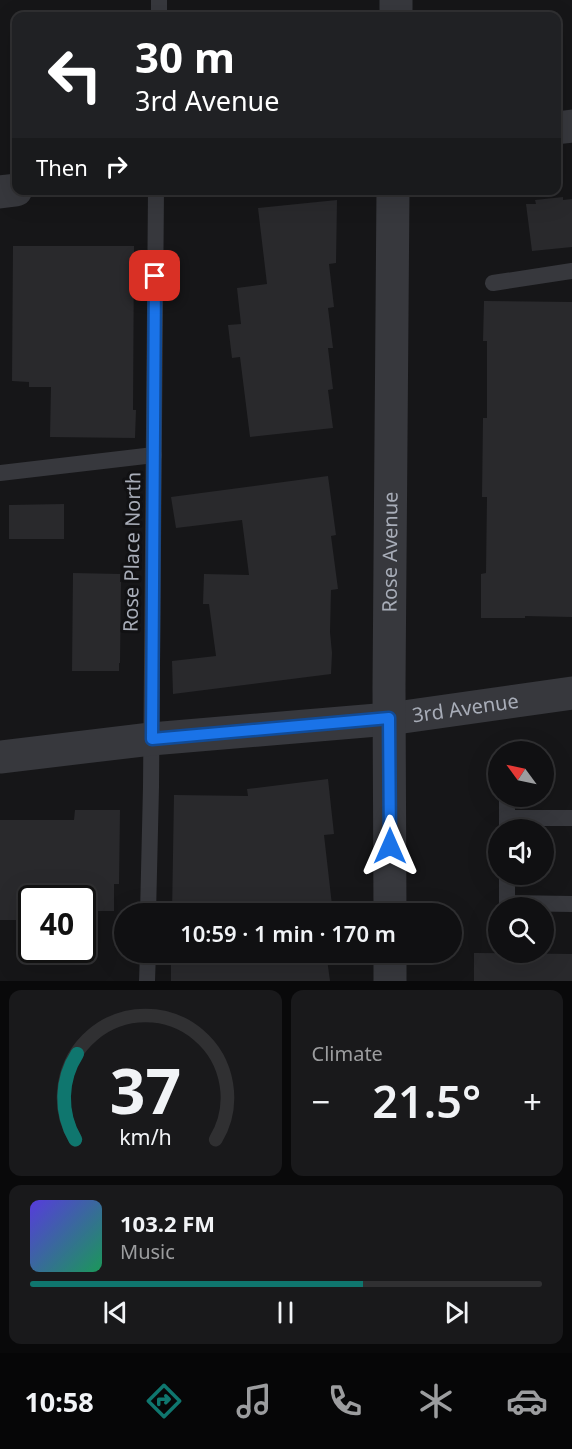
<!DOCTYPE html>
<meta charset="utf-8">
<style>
body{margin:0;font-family:"Noto Sans",sans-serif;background:#19191b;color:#f1f3f6;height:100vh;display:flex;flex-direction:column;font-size:22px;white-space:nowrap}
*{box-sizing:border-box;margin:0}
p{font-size:20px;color:#9c9d9f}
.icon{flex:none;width:33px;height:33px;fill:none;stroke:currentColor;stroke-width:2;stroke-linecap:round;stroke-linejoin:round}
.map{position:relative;height:981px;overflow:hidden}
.sheet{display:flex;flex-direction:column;gap:9px;padding:9px;background:#09090a;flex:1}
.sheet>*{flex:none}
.hud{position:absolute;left:12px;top:12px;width:549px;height:183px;border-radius:12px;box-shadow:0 6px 24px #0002,0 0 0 2px #303032;background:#202124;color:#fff;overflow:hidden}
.needle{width:39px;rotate:303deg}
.fabs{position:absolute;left:488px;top:741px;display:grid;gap:12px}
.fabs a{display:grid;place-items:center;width:66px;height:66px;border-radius:50%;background:#101012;box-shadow:0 6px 24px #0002,0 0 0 2px #303032;font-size:30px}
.speed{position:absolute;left:18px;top:885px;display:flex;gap:12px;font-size:30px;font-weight:700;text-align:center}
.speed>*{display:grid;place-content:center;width:78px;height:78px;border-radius:50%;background:#101012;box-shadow:0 6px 24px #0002,0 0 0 2px #303032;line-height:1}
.speed .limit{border:3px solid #111;border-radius:9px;background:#fff;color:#111}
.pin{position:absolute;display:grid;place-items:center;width:51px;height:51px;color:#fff;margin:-26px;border-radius:12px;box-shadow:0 3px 9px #0006}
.me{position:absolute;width:66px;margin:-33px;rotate:0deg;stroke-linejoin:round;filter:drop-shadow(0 0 4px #0008)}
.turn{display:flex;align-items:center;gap:21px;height:126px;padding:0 24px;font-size:27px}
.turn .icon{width:78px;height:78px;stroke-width:2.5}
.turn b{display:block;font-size:42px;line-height:51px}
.then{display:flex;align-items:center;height:57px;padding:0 24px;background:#0003;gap:12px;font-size:22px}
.big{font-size:45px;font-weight:600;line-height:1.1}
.sheet .widget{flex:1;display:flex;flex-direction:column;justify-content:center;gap:9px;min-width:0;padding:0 21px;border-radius:12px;background:#19191b}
.sheet .dial{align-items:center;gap:0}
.dial svg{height:156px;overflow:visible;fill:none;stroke:#303032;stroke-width:7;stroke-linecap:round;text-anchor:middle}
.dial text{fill:#f1f3f6;stroke:none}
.song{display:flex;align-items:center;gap:18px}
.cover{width:72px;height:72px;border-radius:9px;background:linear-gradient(135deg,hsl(250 70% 55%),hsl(150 70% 35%))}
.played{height:6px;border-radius:3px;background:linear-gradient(90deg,#0f766e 65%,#303032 65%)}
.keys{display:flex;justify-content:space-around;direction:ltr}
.heat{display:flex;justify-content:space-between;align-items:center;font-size:33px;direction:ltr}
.sheet .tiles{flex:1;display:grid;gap:9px;grid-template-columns:1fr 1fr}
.widget:last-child{grid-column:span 2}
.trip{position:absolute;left:114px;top:903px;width:348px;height:60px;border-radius:30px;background:#101012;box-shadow:0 6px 24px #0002,0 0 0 2px #303032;font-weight:600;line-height:60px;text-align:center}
.tab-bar{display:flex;height:96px;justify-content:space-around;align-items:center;background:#060607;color:#9c9d9f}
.tab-bar .icon{width:42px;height:42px}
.tab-bar .on{color:#0f766e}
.tab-bar b{font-size:27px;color:#f1f3f6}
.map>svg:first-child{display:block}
.building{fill:#29292c}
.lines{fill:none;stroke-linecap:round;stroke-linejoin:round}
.service{stroke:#37383d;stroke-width:16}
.minor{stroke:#37383d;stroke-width:33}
.tertiary{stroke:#37383d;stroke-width:33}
.route-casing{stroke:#114b97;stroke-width:15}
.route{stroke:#1a73e8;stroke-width:10}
.labels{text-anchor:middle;stroke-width:6;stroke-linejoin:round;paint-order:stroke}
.street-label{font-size:20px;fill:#a8adb8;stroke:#111113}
</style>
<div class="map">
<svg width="572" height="981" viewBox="0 0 572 981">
<rect width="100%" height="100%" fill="#161618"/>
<g class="building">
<path d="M 563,197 L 563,200 L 572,199 L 572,247 L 532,251 L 526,204 L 536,204 L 535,200 Z"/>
<path d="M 337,200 L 336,263 L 329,264 L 334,307 L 328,308 L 333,348 L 328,348 L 333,389 L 328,390 L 333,428 L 250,437 L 240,357 L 232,358 L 228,325 L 241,324 L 237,288 L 267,284 L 258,208 Z"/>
<path d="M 13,246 L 134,246 L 133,410 L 136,410 L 135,438 L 50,437 L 51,387 L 29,387 L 29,382 L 12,381 Z"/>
<path d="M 484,301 L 572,302 L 572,617 L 525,616 L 525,618 L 481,618 L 481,574 L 486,573 L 487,497 L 482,497 L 483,418 L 487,418 L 487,341 L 483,341 Z"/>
<path d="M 328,476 L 336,535 L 331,536 L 338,589 L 331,590 L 330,632 L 332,653 L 331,674 L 173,694 L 172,661 L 216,656 L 209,604 L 203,604 L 204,574 L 249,575 L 242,520 L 176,528 L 171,497 Z"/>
<path d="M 64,504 L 64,539 L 9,539 L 9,505 Z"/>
<path d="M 73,573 L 120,574 L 120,582 L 121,582 L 120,663 L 119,663 L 119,671 L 72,671 Z"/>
<path d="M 328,779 L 334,834 L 324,835 L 333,914 L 172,914 L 174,795 L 248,796 L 247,789 Z"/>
<path d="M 75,810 L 120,810 L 119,884 L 114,884 L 114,911 L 82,911 L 82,898 L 32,898 L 32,920 L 0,920 L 0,820 L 74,820 Z"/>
<path d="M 171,952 L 326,952 L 330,981 L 171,981 Z"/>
<path d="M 474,953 L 572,954 L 572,981 L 474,981 Z"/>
</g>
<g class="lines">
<g class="service">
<path d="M 159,16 L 159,0"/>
<path d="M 493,283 L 572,271"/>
<path d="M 0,473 L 154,455"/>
<path d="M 507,796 L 507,829"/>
<path d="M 507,818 L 572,818"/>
<path d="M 507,874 L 507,903 L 572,904"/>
<path d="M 148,914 L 151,787 L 156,190"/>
<path d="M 147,981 L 148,952"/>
</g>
<g class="minor">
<path d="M 556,128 L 572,126"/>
<path id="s1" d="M 0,757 L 151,739 L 389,719 L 572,693"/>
</g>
<g class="tertiary">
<path d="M 396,16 L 396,0"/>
<path d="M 0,192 L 16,190"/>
<path id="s2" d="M 390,914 L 389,687 L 393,190"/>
<path d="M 390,952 L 390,981"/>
</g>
</g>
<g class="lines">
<defs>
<path id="route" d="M 155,276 L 152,739 L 389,718 L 390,846"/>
</defs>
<use href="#route" class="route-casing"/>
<use href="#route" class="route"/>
</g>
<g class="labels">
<g class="street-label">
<text transform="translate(132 552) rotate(-89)" y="7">Rose Place North</text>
<text dy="7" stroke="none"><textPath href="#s2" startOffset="362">Rose Avenue</textPath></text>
<text dy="7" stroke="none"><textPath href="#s1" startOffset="468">3rd Avenue</textPath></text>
</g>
</g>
</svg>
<div class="fabs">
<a><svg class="needle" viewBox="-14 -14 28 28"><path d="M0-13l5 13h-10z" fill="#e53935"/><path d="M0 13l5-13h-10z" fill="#9c9d9f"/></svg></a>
<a><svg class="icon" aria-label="sound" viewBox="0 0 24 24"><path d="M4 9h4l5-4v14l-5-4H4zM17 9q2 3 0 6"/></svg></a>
<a><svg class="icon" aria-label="search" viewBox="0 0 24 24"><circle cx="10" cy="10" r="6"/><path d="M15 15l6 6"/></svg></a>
</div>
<div class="speed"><div class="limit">40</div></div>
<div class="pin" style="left:155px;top:276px;background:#d93025"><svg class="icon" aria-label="arrive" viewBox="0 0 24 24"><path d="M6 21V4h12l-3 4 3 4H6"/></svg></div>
<svg class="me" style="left:390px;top:846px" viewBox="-20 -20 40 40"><path d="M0-17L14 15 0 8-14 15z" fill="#1a73e8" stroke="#fff" stroke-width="4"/></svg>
<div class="trip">10:59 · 1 min · 170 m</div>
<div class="hud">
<div class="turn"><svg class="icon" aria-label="left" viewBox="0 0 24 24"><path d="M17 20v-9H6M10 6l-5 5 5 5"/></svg><div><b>30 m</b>3rd Avenue</div></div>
<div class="then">Then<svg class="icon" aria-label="right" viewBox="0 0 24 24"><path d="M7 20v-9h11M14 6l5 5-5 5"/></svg></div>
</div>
</div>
<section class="sheet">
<div class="tiles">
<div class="widget dial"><svg viewBox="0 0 100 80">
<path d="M14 69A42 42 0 1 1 86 69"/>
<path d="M14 69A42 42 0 0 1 15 25" stroke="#0f766e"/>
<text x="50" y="56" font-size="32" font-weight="700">37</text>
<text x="50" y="72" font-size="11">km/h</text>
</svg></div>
<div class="widget"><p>Climate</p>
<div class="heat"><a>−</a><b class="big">21.5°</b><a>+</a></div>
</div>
<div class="widget">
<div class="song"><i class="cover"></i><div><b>103.2 FM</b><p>Music</p></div></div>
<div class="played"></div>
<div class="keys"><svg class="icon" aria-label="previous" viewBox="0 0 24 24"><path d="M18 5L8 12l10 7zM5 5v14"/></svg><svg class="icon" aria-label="pause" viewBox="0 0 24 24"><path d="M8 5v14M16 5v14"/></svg><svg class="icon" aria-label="next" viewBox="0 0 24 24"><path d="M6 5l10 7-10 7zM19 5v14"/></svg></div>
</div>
</div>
</section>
<nav class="tab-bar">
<b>10:58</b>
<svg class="icon on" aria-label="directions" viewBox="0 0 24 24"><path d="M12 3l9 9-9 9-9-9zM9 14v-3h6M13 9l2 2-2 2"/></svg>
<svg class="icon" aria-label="music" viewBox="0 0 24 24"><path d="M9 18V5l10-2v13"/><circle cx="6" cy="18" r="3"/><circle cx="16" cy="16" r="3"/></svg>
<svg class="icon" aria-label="phone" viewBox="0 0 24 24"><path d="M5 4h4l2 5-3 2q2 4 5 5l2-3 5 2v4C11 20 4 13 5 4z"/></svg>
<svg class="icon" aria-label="climate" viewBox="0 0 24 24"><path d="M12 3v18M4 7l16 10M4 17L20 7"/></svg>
<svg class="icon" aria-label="car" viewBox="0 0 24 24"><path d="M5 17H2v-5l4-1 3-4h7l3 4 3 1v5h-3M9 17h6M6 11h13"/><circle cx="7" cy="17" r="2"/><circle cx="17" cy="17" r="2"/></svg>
</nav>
